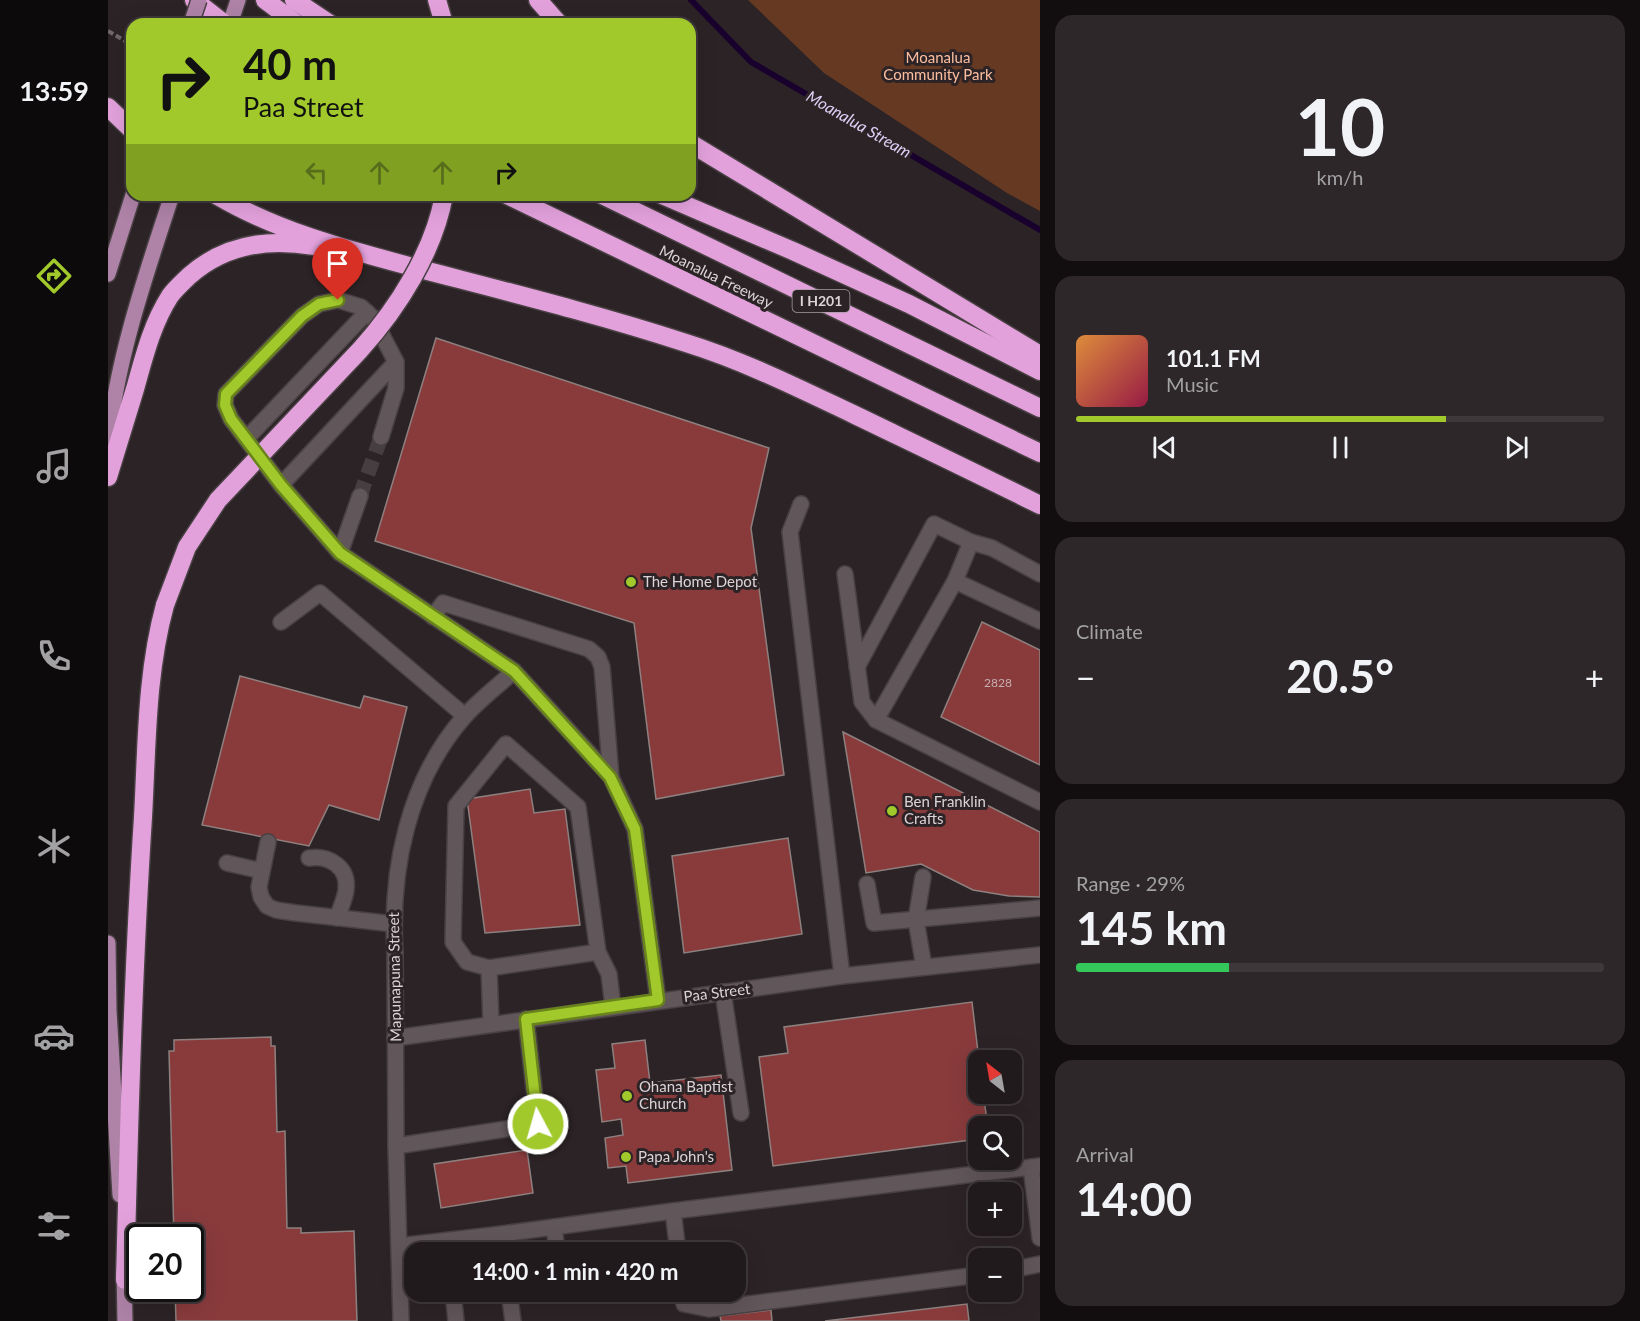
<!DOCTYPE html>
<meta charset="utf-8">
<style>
body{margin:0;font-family:Lato,sans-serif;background:#2d2729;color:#f1f3f6;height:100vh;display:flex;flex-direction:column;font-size:22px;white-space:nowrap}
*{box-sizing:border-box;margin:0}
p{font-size:20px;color:#a2a1a3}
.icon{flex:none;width:33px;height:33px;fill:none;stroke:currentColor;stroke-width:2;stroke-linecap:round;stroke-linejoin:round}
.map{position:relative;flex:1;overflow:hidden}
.drawer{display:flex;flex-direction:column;gap:15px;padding:15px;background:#120e0f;width:600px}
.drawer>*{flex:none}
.banner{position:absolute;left:18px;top:18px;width:570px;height:183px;border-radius:18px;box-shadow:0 6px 24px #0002,0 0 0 2px #3e383b;background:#a1c92b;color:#111;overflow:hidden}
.needle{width:39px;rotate:329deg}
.buttons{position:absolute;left:860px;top:1050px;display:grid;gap:12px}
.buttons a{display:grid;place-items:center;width:54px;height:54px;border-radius:12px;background:#211a1c;box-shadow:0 6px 24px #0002,0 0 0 2px #3e383b;font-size:30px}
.speed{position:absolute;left:18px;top:1224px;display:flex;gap:12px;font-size:30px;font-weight:700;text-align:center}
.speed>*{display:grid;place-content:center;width:78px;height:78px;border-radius:50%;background:#211a1c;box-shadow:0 6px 24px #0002,0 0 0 2px #3e383b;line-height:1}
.speed .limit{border:3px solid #111;border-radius:9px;background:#fff;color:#111}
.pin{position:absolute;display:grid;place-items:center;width:51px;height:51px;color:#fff;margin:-62px -26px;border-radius:50% 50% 50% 0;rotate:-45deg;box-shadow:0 0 6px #0007}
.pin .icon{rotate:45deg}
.me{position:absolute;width:66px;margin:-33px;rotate:354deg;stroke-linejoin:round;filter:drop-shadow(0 0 4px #0008)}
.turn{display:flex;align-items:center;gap:21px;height:126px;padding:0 18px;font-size:27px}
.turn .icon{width:78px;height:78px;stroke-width:2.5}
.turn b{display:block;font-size:42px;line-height:51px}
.lanes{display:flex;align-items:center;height:57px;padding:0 18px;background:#0003;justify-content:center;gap:30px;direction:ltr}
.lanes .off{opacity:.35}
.big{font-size:45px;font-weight:700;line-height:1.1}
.drawer .widget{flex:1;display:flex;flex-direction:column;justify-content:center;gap:9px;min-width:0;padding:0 21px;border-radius:18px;background:#2d2729}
.drawer .dial{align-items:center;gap:0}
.dial b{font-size:78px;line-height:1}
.song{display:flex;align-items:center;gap:18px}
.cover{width:72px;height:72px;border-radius:9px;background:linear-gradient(135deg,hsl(30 70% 55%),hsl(340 70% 35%))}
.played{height:6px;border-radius:3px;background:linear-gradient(90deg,#a1c92b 70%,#3e383b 70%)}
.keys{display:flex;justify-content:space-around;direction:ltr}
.heat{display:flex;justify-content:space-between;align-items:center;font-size:33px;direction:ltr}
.charge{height:9px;border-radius:4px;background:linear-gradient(90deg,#34c759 29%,#3e383b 0)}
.trip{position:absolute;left:296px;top:1242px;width:342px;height:60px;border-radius:18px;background:#211a1c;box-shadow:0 6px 24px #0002,0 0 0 2px #3e383b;font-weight:700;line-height:60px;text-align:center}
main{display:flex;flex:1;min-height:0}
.dock{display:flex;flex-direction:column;width:108px;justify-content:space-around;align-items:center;background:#0d0a0b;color:#a2a1a3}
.dock .icon{width:42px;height:42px}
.dock .selected{color:#a1c92b}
.dock b{font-size:27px;color:#f1f3f6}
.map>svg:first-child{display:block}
.green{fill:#663922}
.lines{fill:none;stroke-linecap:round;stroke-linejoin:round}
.stream{stroke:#19012d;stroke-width:6}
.building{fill:#893b3c;stroke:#8d807f;stroke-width:1.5}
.minor-tunnel{stroke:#463e41;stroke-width:15;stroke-dasharray:15 8;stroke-linecap:butt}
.minor-casing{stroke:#484043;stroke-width:18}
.major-casing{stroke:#484043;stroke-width:18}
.highway-casing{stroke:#484043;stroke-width:21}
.path{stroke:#70686b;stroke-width:4;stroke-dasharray:6 3;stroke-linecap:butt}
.minor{stroke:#615659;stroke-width:15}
.major{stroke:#af83a8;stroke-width:15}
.highway{stroke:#e3a1dc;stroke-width:18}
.major-bridge-casing{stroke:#484043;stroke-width:18;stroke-linecap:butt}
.highway-bridge-casing{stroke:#484043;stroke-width:21;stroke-linecap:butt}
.major-bridge{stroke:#af83a8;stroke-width:15}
.highway-bridge{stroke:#e3a1dc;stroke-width:18}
.route-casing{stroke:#69831c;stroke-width:15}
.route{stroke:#a1c92b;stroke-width:10}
.poi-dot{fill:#a1c92b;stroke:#2c2326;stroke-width:2}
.labels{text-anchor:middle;stroke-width:6;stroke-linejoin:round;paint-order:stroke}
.number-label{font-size:12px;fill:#c6aeb0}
.shield{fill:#2c2326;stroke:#a69fa2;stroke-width:1.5}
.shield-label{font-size:14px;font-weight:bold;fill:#dbd4d7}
.park-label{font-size:15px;fill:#fdbea0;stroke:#2c2326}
.street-label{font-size:15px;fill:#dbd4d7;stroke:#2c2326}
.poi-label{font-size:15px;fill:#dbd4d7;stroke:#2c2326;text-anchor:start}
.water-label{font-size:16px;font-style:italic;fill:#e0cff6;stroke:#2c2326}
</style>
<main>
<nav class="dock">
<b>13:59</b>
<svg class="icon selected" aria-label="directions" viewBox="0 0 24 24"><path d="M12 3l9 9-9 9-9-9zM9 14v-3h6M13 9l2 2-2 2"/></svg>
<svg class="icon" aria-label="music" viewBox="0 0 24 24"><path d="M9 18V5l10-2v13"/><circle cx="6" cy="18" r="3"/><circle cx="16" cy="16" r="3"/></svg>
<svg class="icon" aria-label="phone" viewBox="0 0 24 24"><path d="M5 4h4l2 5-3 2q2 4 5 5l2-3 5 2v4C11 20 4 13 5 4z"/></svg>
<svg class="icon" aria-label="climate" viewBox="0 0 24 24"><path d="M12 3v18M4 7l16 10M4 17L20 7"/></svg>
<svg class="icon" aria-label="car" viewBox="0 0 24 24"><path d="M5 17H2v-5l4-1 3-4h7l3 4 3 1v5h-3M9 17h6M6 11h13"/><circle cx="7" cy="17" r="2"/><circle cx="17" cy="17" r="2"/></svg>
<svg class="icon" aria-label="filters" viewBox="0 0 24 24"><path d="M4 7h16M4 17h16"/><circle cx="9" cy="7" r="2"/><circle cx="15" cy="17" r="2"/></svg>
</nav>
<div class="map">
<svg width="932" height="1321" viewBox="0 0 932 1321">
<rect width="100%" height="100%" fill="#2c2326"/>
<path class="green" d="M 640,0 L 932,0 L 932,211 L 899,193 L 716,73 Z"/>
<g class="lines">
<path class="stream" d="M 583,0 L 643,62 L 932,230"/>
</g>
<g class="building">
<path d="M 328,338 L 661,448 L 643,528 L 676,775 L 548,799 L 526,623 L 267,541 Z"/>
<path d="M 874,622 L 932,650 L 932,765 L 833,717 Z"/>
<path d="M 132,676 L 252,708 L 256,696 L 299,707 L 271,820 L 221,805 L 201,846 L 94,825 Z"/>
<path d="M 735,732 L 932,832 L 932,897 L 901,896 L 865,890 L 813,864 L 758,873 Z"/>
<path d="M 422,789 L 426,813 L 457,809 L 472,925 L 377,933 L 359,799 Z"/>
<path d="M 680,838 L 694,934 L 576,953 L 564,856 Z"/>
<path d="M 864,1002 L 871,1060 L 870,1094 L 875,1094 L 880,1126 L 870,1126 L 870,1139 L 665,1166 L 651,1057 L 680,1053 L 676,1027 Z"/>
<path d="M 163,1037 L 163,1046 L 167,1046 L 169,1132 L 177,1131 L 179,1228 L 193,1228 L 193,1233 L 246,1231 L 249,1321 L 68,1321 L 67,1288 L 82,1288 L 82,1238 L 66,1238 L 61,1051 L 66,1051 L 66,1040 Z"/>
<path d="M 537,1040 L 542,1083 L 613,1075 L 624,1170 L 520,1183 L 518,1166 L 500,1168 L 497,1138 L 515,1135 L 513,1119 L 494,1122 L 488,1070 L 507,1068 L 504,1044 Z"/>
<path d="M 419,1150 L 425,1193 L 333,1208 L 326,1164 Z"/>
<path d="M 859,1304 L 861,1321 L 717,1321 Z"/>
<path d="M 663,1310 L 664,1321 L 613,1321 L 612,1316 Z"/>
</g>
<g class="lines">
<path class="minor-tunnel" d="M 252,496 L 273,437"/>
<defs>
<g id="minor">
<path d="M 273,437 L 288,388 L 288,362 L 173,485 L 232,553 L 406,671 L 503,777 L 527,829 L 550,1000"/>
<path d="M 138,439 L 259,312"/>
<path d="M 173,485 L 123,419 L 117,405 L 118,394 L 194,316 L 211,304 L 230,300 L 253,307 L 265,318 L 288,362"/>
<path d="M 693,504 L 682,532 L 734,976"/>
<path d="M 232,553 L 252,496"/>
<path d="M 737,574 L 754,702 L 768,720 L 932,802"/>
<path d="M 847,581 L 932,621"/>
<path d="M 325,617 L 335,603 L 481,649 L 490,657 L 494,667 L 503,777"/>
<path d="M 173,622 L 212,593 L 357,716"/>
<path d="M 749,667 L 826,524 L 863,542"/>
<path d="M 768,720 L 847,581 L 863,542 L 884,548 L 932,574"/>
<path d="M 160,842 L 151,887 L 153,897 L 159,906 L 168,910 L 188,913 L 286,924"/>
<path d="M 201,858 C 221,855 241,867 238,890 C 237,899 232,909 229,918"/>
<path d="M 119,863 L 154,871"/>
<path d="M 815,877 L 808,920 L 816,967"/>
<path d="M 759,884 L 766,923 L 932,908"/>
<path d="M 490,952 L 501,974 L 505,1007"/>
<path d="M 381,968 L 490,952 L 470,807 L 398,744 L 348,806 L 345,942 L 359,962 L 381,968 L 383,1024"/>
<path d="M 615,992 L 633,1113"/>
<path d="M 287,1038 L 734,976 L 932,955"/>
<path d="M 288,1146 L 430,1124 L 418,1019"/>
<path d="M 923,1167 L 932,1238"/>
<path d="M 446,1227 L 449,1252"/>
<path d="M 394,1234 L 396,1252"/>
<path d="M 291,1246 L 394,1234 L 565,1211"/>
<path d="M 570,1252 L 565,1211 L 932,1166"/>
<path d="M 903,1270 L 932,1264"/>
<path d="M 345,1292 L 348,1321"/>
<path d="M 401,1292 L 405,1321"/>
<path d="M 574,1292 L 576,1304 L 601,1309 L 870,1275"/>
<path d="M 293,1321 L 288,1146 L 287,952 C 282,870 300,781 356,717 C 371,700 390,686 406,671"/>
</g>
<g id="major">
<path d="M 122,24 L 130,0"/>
<path d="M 0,274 L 25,195"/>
<path d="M 0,444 C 9,358 37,277 64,195"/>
<path d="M 0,943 L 1,1011 L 12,1195"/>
<path d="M 16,1270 L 17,1321"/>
</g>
<g id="highway">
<path d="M 86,0 L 117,24"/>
<path d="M 157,0 L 189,24"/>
<path d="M 186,0 L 222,24"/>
<path d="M 329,0 L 336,24"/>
<path d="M 430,0 L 451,24"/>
<path d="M 0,107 L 24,130"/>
<path d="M 582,143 L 932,355"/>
<path d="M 108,195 C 172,233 245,251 316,270 C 404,293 492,315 578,343 C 636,361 690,388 745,414 C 807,444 870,474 932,505"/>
<path d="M 399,195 L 932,453"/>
<path d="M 494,195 L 932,408"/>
<path d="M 554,195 L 685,251 L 801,304 L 932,371"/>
<path d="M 0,477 C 9,447 18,418 27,389 C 36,357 44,324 62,296 C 67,289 75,282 81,276 C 116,245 159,238 205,246"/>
<path d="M 17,1280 C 21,1125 25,971 35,817 C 39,746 38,674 57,605"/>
</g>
</defs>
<use href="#minor" class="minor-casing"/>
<use href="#major" class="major-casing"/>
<use href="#highway" class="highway-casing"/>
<path class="path" d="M 0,31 L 24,45"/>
<use href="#minor" class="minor"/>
<use href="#major" class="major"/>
<use href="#highway" class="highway"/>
<defs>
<path id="major-bridge" d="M 83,24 L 91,0"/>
<path id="highway-bridge" d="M 57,605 L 79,547 L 110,500 L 252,350 C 290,308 326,251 336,195"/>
</defs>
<use href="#major-bridge" class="major-bridge-casing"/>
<use href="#highway-bridge" class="highway-bridge-casing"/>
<use href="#major-bridge" class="major-bridge"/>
<use href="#highway-bridge" class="highway-bridge"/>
</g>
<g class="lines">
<defs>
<path id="route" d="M 230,300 L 211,304 L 194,316 L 118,394 L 117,405 L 123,419 L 173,485 L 232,553 L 406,671 L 502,777 L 527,829 L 550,1000 L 418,1019 L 430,1124"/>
</defs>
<use href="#route" class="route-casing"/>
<use href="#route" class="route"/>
</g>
<g class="poi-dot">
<circle cx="523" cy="582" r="6"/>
<circle cx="784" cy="811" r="6"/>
<circle cx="519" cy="1096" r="6"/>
<circle cx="518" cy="1157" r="6"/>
</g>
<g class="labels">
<g class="number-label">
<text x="890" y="687">2828</text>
</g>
<rect class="shield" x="684.5" y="290" width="57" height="22" rx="4.5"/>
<g class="shield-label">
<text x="713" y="306">I H201</text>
</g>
<g class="park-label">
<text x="830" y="63">Moanalua<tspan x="830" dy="17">Community Park</tspan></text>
</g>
<g class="street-label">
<text transform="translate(608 277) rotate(26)" y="5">Moanalua Freeway</text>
<text transform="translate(287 977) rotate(-91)" y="5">Mapunapuna Street</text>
<text transform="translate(609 993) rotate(-7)" y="5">Paa Street</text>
</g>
<g class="poi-label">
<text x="535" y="587">The Home Depot</text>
<text x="796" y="807">Ben Franklin<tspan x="796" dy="17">Crafts</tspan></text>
<text x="531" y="1092">Ohana Baptist<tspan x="531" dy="17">Church</tspan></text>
<text x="530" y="1162">Papa John's</text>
</g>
<g class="water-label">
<text transform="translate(751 124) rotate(30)" y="6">Moanalua Stream</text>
</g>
</g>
</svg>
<div class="buttons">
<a><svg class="needle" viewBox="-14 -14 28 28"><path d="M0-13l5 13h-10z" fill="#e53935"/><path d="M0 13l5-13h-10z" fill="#a2a1a3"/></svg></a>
<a><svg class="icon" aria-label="search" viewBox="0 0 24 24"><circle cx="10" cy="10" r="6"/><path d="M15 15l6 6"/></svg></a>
<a>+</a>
<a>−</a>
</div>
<div class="speed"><div class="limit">20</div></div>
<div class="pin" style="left:230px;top:300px;background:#d93025"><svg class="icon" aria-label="arrive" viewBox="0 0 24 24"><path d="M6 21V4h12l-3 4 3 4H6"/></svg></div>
<svg class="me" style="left:430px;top:1124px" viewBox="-20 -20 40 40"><circle r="17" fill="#a1c92b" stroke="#fff" stroke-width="3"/><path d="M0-11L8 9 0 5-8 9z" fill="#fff"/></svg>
<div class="trip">14:00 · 1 min · 420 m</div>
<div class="banner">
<div class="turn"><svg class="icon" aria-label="right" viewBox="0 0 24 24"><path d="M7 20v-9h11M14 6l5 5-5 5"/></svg><div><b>40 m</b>Paa Street</div></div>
<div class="lanes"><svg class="icon off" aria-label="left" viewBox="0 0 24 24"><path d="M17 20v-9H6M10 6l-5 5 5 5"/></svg><svg class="icon off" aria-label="ahead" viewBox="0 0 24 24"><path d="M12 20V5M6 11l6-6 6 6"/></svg><svg class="icon off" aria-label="ahead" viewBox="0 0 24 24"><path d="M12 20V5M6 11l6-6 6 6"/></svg><svg class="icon" aria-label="right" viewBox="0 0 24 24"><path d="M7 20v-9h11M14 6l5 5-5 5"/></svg></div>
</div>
</div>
<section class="drawer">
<div class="widget dial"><b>10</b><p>km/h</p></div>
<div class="widget">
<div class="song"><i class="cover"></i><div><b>101.1 FM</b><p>Music</p></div></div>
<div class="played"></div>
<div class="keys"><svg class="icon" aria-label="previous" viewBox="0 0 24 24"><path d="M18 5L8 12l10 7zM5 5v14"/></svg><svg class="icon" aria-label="pause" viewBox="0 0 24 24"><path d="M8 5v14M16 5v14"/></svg><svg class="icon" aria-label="next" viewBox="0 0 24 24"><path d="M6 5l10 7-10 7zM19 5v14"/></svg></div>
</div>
<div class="widget"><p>Climate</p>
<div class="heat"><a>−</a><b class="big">20.5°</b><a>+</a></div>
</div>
<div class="widget"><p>Range · 29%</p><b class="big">145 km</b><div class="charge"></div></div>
<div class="widget"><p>Arrival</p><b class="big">14:00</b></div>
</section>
</main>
